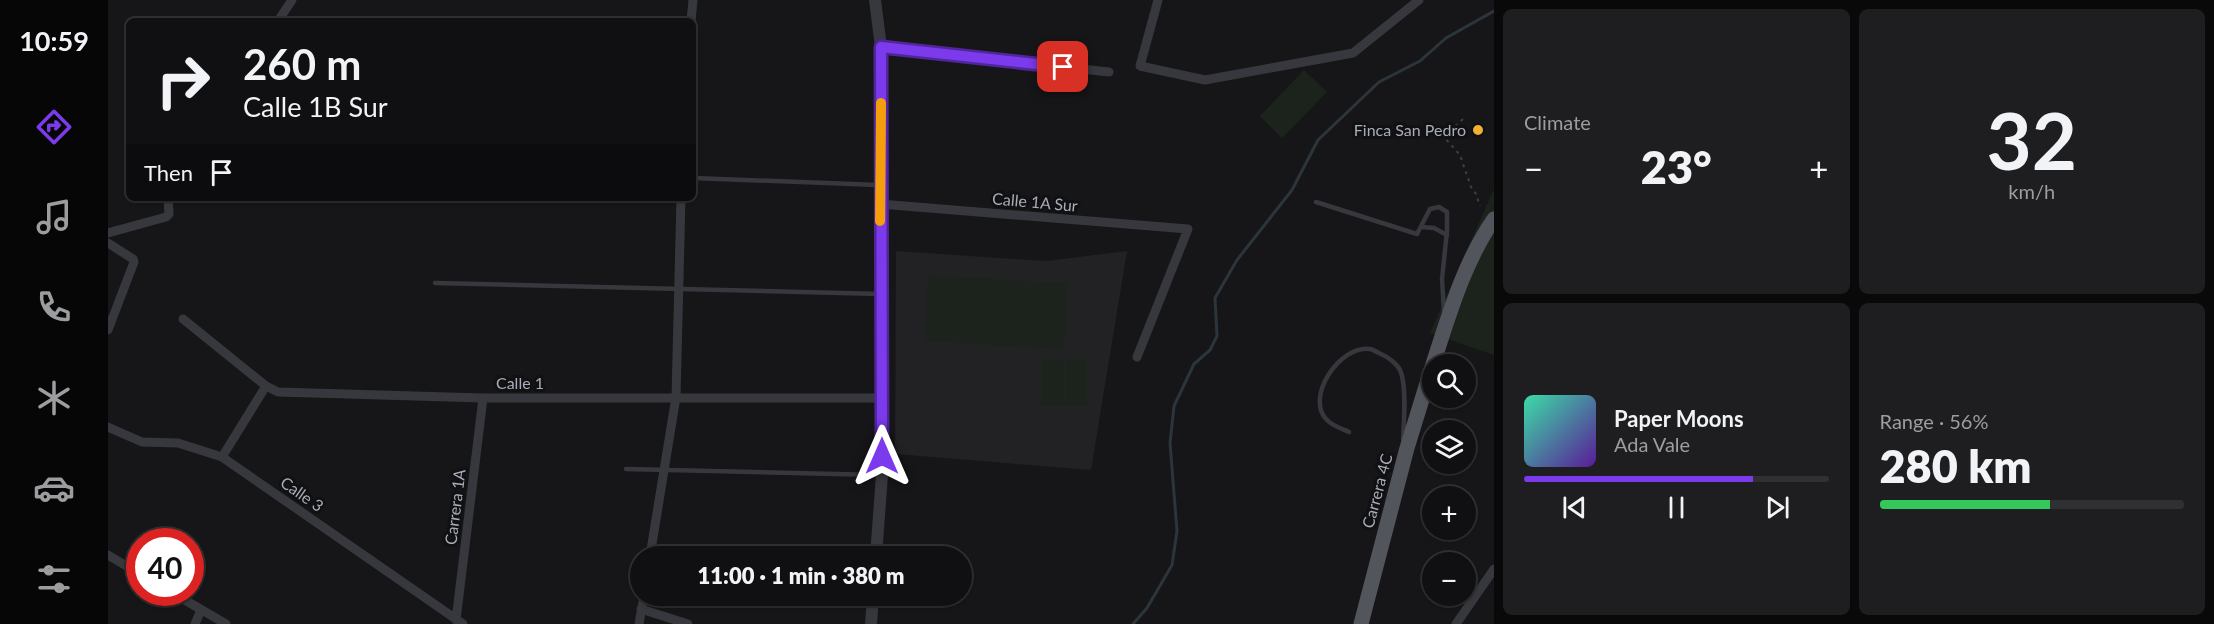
<!DOCTYPE html>
<meta charset="utf-8">
<style>
body{margin:0;font-family:Lato,sans-serif;background:#1e1e20;color:#f1f3f6;height:100vh;display:flex;flex-direction:column;font-size:22px;white-space:nowrap}
*{box-sizing:border-box;margin:0}
p{font-size:20px;color:#9c9d9f}
.icon{flex:none;width:33px;height:33px;fill:none;stroke:currentColor;stroke-width:2;stroke-linecap:round;stroke-linejoin:round}
.map{position:relative;flex:1;overflow:hidden}
.side{display:flex;flex-direction:column;gap:9px;padding:9px;background:#09090a;width:720px}
.side>*{flex:none}
.hud{position:absolute;left:18px;top:18px;width:570px;height:183px;border-radius:9px;box-shadow:0 2px 4px #0004,0 0 0 2px #303032;background:#101012;color:#f1f3f6;overflow:hidden}
.fabs{position:absolute;left:1314px;top:354px;display:grid;gap:12px}
.fabs a{display:grid;place-items:center;width:54px;height:54px;border-radius:50%;background:#101012;box-shadow:0 2px 4px #0004,0 0 0 2px #303032;font-size:30px}
.speed{position:absolute;left:18px;top:528px;display:flex;gap:12px;font-size:30px;font-weight:700;text-align:center}
.speed>*{display:grid;place-content:center;width:78px;height:78px;border-radius:50%;background:#101012;box-shadow:0 2px 4px #0004,0 0 0 2px #303032;line-height:1}
.speed .limit{border:9px solid #d22;background:#fff;color:#111}
.pin{position:absolute;display:grid;place-items:center;width:51px;height:51px;color:#fff;margin:-26px;border-radius:12px;box-shadow:0 3px 9px #0006}
.me{position:absolute;width:66px;margin:-33px;rotate:0deg;stroke-linejoin:round;filter:drop-shadow(0 0 4px #0008)}
.turn{display:flex;align-items:center;gap:21px;height:126px;padding:0 18px;font-size:27px}
.turn .icon{width:78px;height:78px;stroke-width:2.5}
.turn b{display:block;font-size:42px;line-height:51px}
.then{display:flex;align-items:center;height:57px;padding:0 18px;background:#0003;gap:12px;font-size:22px}
.big{font-size:45px;font-weight:800;line-height:1.1}
.side .tile{flex:1;display:flex;flex-direction:column;justify-content:center;gap:9px;min-width:0;padding:0 21px;border-radius:9px;background:#1e1e20}
.side .dial{align-items:center;gap:0}
.dial b{font-size:78px;line-height:1}
.song{display:flex;align-items:center;gap:18px}
.cover{width:72px;height:72px;border-radius:9px;background:linear-gradient(135deg,hsl(160 70% 55%),hsl(270 70% 35%))}
.played{height:6px;border-radius:3px;background:linear-gradient(90deg,#7c3aed 75%,#303032 75%)}
.keys{display:flex;justify-content:space-around;direction:ltr}
.heat{display:flex;justify-content:space-between;align-items:center;font-size:33px;direction:ltr}
.charge{height:9px;border-radius:4px;background:linear-gradient(90deg,#34c759 56%,#303032 0)}
.side .tiles{flex:1;display:grid;gap:9px;grid-template-columns:repeat(2,1fr)}
.trip{position:absolute;left:522px;top:546px;width:342px;height:60px;border-radius:30px;background:#101012;box-shadow:0 2px 4px #0004,0 0 0 2px #303032;font-weight:800;line-height:60px;text-align:center}
main{display:flex;flex:1;min-height:0}
.tab-bar{display:flex;flex-direction:column;width:108px;justify-content:space-around;align-items:center;background:#060607;color:#9c9d9f}
.tab-bar .icon{width:42px;height:42px}
.tab-bar .active{color:#7c3aed}
.tab-bar b{font-size:27px;color:#f1f3f6}
.map>svg:first-child{display:block}
.built{fill:#222225}
.green{fill:#1c231d}
.lines{fill:none;stroke-linecap:round;stroke-linejoin:round}
.stream{stroke:#2c353c;stroke-width:3}
.path{stroke:#3d3f44;stroke-width:2;stroke-dasharray:3 4.5;stroke-linecap:butt}
.service{stroke:#37383d;stroke-width:4.5}
.minor{stroke:#37383d;stroke-width:9}
.tertiary{stroke:#37383d;stroke-width:12}
.primary{stroke:#53555c;stroke-width:15}
.route-casing{stroke:#51269a;stroke-width:15}
.route{stroke:#7c3aed;stroke-width:10}
.slow{stroke:#f59e0b;stroke-width:10}
.poi-dot{fill:#f2b134;stroke:#111113;stroke-width:2}
.labels{text-anchor:middle;stroke-width:6;stroke-linejoin:round;paint-order:stroke}
.poi-label{font-size:16px;fill:#a8adb8;stroke:#111113;text-anchor:end}
.street-label{font-size:16px;fill:#a8adb8;stroke:#111113}
</style>
<main>
<nav class="tab-bar">
<b>10:59</b>
<svg class="icon active" aria-label="directions" viewBox="0 0 24 24"><path d="M12 3l9 9-9 9-9-9zM9 14v-3h6M13 9l2 2-2 2"/></svg>
<svg class="icon" aria-label="music" viewBox="0 0 24 24"><path d="M9 18V5l10-2v13"/><circle cx="6" cy="18" r="3"/><circle cx="16" cy="16" r="3"/></svg>
<svg class="icon" aria-label="phone" viewBox="0 0 24 24"><path d="M5 4h4l2 5-3 2q2 4 5 5l2-3 5 2v4C11 20 4 13 5 4z"/></svg>
<svg class="icon" aria-label="climate" viewBox="0 0 24 24"><path d="M12 3v18M4 7l16 10M4 17L20 7"/></svg>
<svg class="icon" aria-label="car" viewBox="0 0 24 24"><path d="M5 17H2v-5l4-1 3-4h7l3 4 3 1v5h-3M9 17h6M6 11h13"/><circle cx="7" cy="17" r="2"/><circle cx="17" cy="17" r="2"/></svg>
<svg class="icon" aria-label="filters" viewBox="0 0 24 24"><path d="M4 7h16M4 17h16"/><circle cx="9" cy="7" r="2"/><circle cx="15" cy="17" r="2"/></svg>
</nav>
<div class="map">
<svg width="1386" height="624" viewBox="0 0 1386 624">
<rect width="100%" height="100%" fill="#161618"/>
<path class="built" d="M 788,251 L 938,261 L 1019,251 L 983,470 L 787,454 Z"/>
<g class="green">
<path d="M 1196,70 L 1219,92 L 1174,138 L 1152,116 Z"/>
<path d="M 1386,189 L 1386,355 L 1322,333 Z"/>
<path d="M 820,276 L 959,283 L 956,349 L 817,341 Z"/>
<path d="M 933,359 L 955,359 L 956,406 L 933,406 Z"/>
<rect x="957" y="359" width="22" height="47"/>
</g>
<g class="lines">
<path class="stream" d="M 1025,624 L 1039,608 L 1064,565 L 1069,531 L 1062,443 L 1066,406 L 1086,364 L 1102,350 L 1109,336 L 1107,298 L 1129,260 L 1184,190 L 1210,140 L 1271,82 L 1312,61 L 1338,38 L 1386,11"/>
<path class="path" d="M 1355,119 L 1336,137 L 1352,155 L 1363,187 L 1368,194 L 1372,206"/>
<g class="service">
<path d="M 585,178 L 770,185"/>
<path d="M 1208,202 L 1309,234 L 1322,209 L 1331,207 L 1339,212 L 1339,231 L 1334,279 L 1336,311"/>
<path d="M 1313,227 L 1326,228 L 1339,235"/>
<path d="M 327,283 L 773,294"/>
<path d="M 1241,432 C 1235,429 1225,426 1220,421 C 1195,399 1232,344 1262,349 C 1266,350 1271,353 1275,355 C 1280,357 1289,364 1292,370 C 1299,385 1296,422 1295,439"/>
<path d="M 518,469 L 771,475"/>
</g>
<g class="minor">
<path d="M 1050,0 L 1032,66 L 1097,80 L 1245,53 L 1311,0"/>
<path d="M 170,21 L 184,0"/>
<path d="M 583,21 L 585,0"/>
<path d="M 773,47 L 1001,72"/>
<path d="M 772,204 L 1080,229 L 1029,357"/>
<path d="M 0,233 L 58,217 L 61,214 L 60,198"/>
<path d="M 0,243 L 25,259 L 26,262 L 0,330"/>
<path d="M 75,319 L 158,386 L 170,392 L 375,398 L 775,398"/>
<path d="M 0,427 L 34,442 L 70,443 L 114,457 L 355,624"/>
<path d="M 114,457 L 158,386"/>
<path d="M 0,555 L 32,574"/>
<path d="M 542,556 L 568,397 L 573,198"/>
<path d="M 63,592 L 118,624"/>
<path d="M 533,609 L 580,624"/>
<path d="M 348,620 L 375,398"/>
<path d="M 87,624 L 93,610"/>
<path d="M 531,624 L 536,596"/>
<path d="M 1348,624 L 1386,569"/>
</g>
<g class="tertiary">
<path d="M 767,0 L 773,47 L 772,204 L 775,398 L 774,475 L 768,556"/>
<path d="M 763,624 L 765,596"/>
</g>
<g class="primary">
<path d="M 1325,364 C 1341,315 1356,262 1386,219"/>
<path d="M 1253,624 L 1299,448 L 1324,367"/>
</g>
</g>
<g class="lines">
<defs>
<path id="route" d="M 774,456 L 773,47 L 955,67"/>
</defs>
<use href="#route" class="route-casing"/>
<use href="#route" class="route"/>
<path class="slow" d="M 772,221 L 773,103"/>
</g>
<circle class="poi-dot" cx="1370" cy="130" r="6"/>
<g class="labels">
<g class="poi-label">
<text x="1358" y="136">Finca San Pedro</text>
</g>
<g class="street-label">
<text transform="translate(927 202) rotate(5)" y="6">Calle 1A Sur</text>
<text x="412" y="389">Calle 1</text>
<text transform="translate(1269 491) rotate(-75)" y="6">Carrera 4C</text>
<text transform="translate(194 494) rotate(35)" y="6">Calle 3</text>
<text transform="translate(347 507) rotate(-83)" y="6">Carrera 1A</text>
</g>
</g>
</svg>
<div class="fabs">
<a><svg class="icon" aria-label="search" viewBox="0 0 24 24"><circle cx="10" cy="10" r="6"/><path d="M15 15l6 6"/></svg></a>
<a><svg class="icon" aria-label="layers" viewBox="0 0 24 24"><path d="M12 4l9 5-9 5-9-5zM3 14l9 5 9-5"/></svg></a>
<a>+</a>
<a>−</a>
</div>
<div class="speed"><div class="limit">40</div></div>
<div class="pin" style="left:955px;top:67px;background:#d93025"><svg class="icon" aria-label="arrive" viewBox="0 0 24 24"><path d="M6 21V4h12l-3 4 3 4H6"/></svg></div>
<svg class="me" style="left:774px;top:456px" viewBox="-20 -20 40 40"><path d="M0-17L14 15 0 8-14 15z" fill="#7c3aed" stroke="#fff" stroke-width="4"/></svg>
<div class="trip">11:00 · 1 min · 380 m</div>
<div class="hud">
<div class="turn"><svg class="icon" aria-label="right" viewBox="0 0 24 24"><path d="M7 20v-9h11M14 6l5 5-5 5"/></svg><div><b>260 m</b>Calle 1B Sur</div></div>
<div class="then">Then<svg class="icon" aria-label="arrive" viewBox="0 0 24 24"><path d="M6 21V4h12l-3 4 3 4H6"/></svg></div>
</div>
</div>
<section class="side">
<div class="tiles">
<div class="tile"><p>Climate</p>
<div class="heat"><a>−</a><b class="big">23°</b><a>+</a></div>
</div>
<div class="tile dial"><b>32</b><p>km/h</p></div>
<div class="tile">
<div class="song"><i class="cover"></i><div><b>Paper Moons</b><p>Ada Vale</p></div></div>
<div class="played"></div>
<div class="keys"><svg class="icon" aria-label="previous" viewBox="0 0 24 24"><path d="M18 5L8 12l10 7zM5 5v14"/></svg><svg class="icon" aria-label="pause" viewBox="0 0 24 24"><path d="M8 5v14M16 5v14"/></svg><svg class="icon" aria-label="next" viewBox="0 0 24 24"><path d="M6 5l10 7-10 7zM19 5v14"/></svg></div>
</div>
<div class="tile"><p>Range · 56%</p><b class="big">280 km</b><div class="charge"></div></div>
</div>
</section>
</main>
